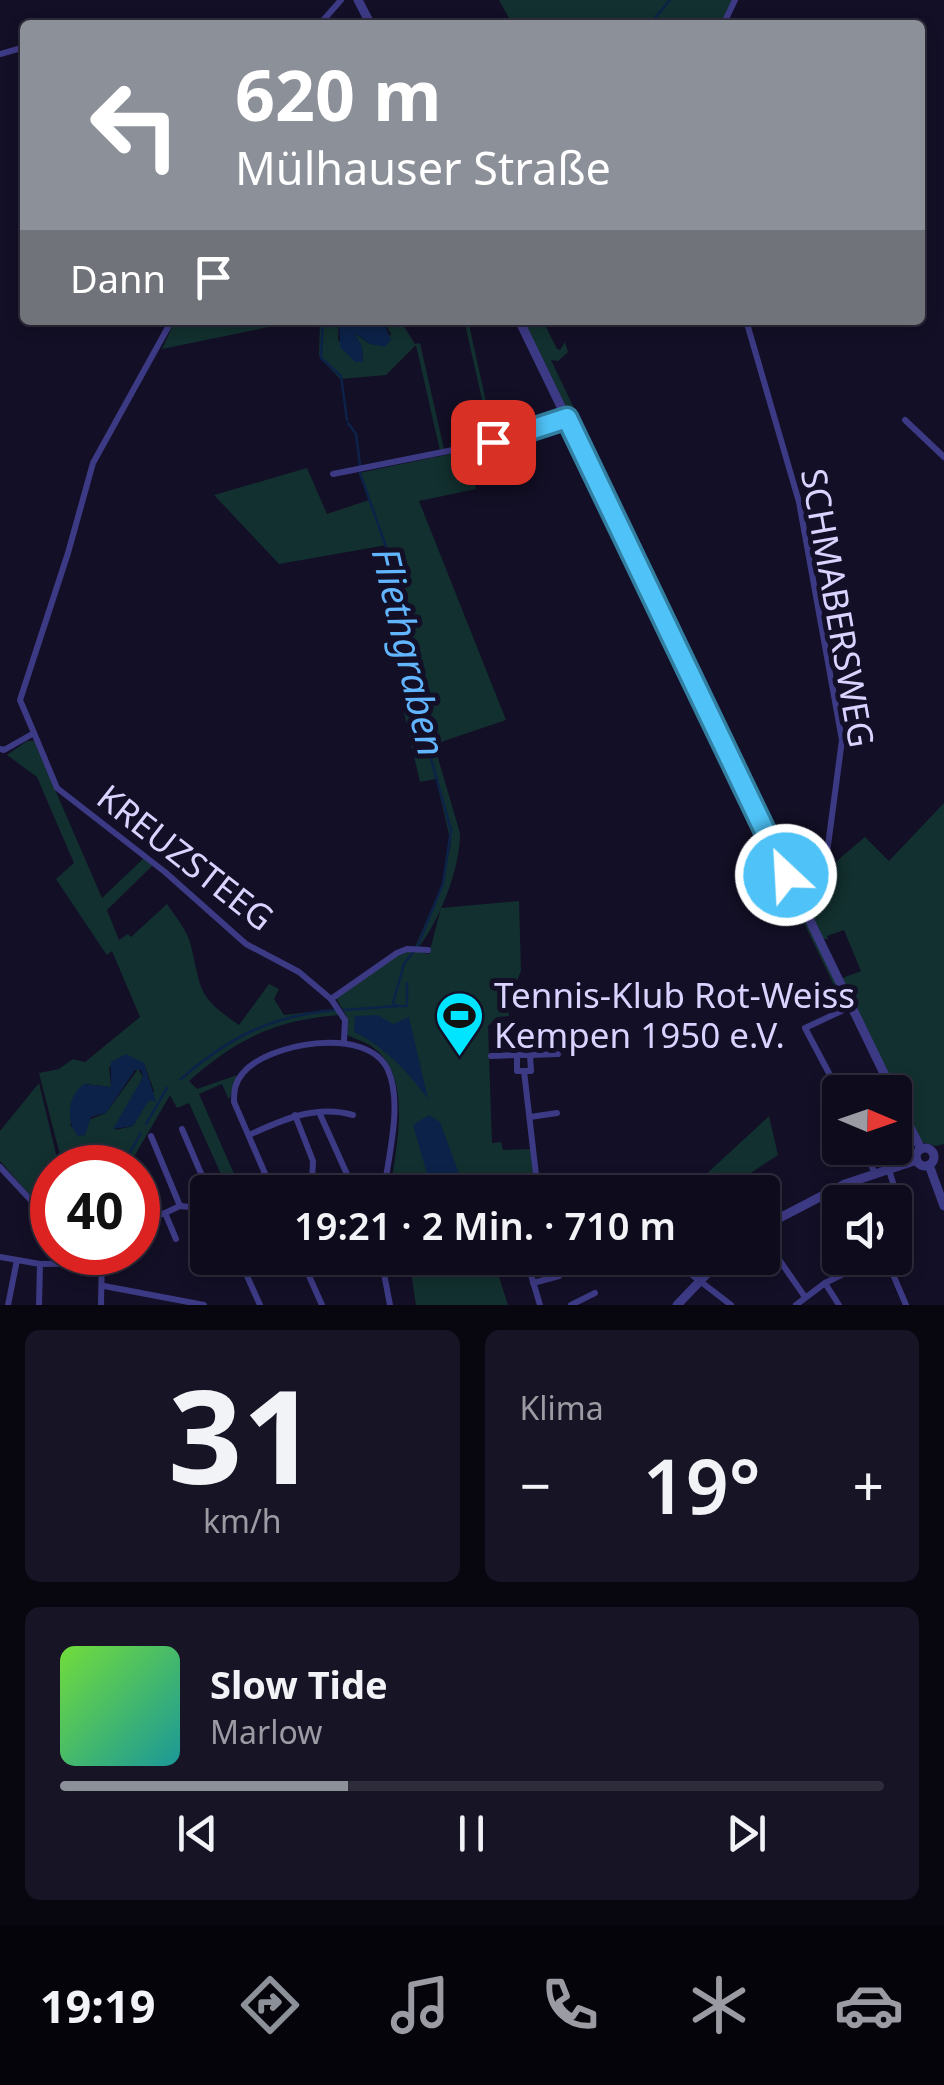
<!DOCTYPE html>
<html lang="de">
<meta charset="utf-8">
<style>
body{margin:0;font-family:"Noto Sans",sans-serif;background:#171425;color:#f1f3f6;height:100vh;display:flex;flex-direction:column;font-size:38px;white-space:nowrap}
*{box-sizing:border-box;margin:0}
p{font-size:32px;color:#9b9ba3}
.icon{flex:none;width:55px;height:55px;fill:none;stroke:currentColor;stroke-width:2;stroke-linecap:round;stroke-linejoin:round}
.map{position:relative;height:1305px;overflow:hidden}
.panel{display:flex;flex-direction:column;gap:25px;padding:25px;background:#08060f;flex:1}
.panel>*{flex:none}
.top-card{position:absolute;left:20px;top:20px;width:905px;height:305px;border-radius:10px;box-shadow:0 5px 15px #0003,0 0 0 2px #2e2b3b;background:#8c9099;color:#fff;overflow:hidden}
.needle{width:65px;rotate:92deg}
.controls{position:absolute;left:822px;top:1075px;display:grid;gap:20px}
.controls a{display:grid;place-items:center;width:90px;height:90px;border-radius:10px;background:#0e0b1c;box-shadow:0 5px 15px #0003,0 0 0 2px #2e2b3b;font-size:50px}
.speed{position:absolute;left:30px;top:1145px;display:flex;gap:20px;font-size:50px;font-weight:700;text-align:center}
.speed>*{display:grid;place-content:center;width:130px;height:130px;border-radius:50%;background:#0e0b1c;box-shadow:0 5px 15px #0003,0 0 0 2px #2e2b3b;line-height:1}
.speed .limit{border:15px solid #d22;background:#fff;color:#111}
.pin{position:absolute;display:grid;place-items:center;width:85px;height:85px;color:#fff;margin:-42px;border-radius:20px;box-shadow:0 5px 15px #0006}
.me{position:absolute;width:110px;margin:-55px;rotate:335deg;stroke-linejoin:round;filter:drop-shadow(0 0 8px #0008)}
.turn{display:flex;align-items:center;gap:35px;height:210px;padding:0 50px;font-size:45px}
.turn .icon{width:130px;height:130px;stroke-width:2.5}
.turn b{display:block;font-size:70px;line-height:85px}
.then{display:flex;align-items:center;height:95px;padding:0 50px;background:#0003;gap:20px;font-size:38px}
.big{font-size:75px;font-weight:600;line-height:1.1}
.panel .card{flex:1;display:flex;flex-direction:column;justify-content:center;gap:15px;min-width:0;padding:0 35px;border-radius:15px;background:#171425}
.panel .dial{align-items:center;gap:0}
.dial b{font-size:130px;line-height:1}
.song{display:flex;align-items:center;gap:30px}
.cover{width:120px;height:120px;border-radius:15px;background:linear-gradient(135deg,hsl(100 70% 55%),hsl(180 70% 35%))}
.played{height:10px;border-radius:5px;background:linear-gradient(90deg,#8c9099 35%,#2e2b3b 35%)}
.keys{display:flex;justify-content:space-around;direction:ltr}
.heat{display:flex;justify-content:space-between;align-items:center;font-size:55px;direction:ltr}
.panel .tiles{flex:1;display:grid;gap:25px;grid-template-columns:1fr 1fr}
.card:last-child{grid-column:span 2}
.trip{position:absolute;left:190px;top:1175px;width:590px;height:100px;border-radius:10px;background:#0e0b1c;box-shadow:0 5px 15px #0003,0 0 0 2px #2e2b3b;font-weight:600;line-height:100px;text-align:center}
.menu{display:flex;height:160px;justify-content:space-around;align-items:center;background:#06040b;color:#9b9ba3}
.menu .icon{width:70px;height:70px}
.menu .current{color:#8c9099}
.menu b{font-size:45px;color:#f1f3f6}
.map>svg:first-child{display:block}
.green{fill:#12302f;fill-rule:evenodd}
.water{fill:#0c2248}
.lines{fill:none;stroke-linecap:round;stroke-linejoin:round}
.stream{stroke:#0c2248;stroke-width:2.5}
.minor{stroke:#3d3a85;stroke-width:6}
.tertiary{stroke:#3d3a85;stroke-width:9}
.route-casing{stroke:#337fa1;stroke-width:25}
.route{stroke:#4fc3f7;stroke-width:18}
.labels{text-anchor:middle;stroke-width:10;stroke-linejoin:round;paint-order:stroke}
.street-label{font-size:35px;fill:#d9d4ff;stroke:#130f26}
.poi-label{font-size:35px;fill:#d9d4ff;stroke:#130f26;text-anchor:start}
.water-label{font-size:38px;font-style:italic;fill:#62b6ff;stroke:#130f26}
</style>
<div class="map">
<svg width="944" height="1305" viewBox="0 0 944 1305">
<rect width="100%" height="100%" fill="#130f26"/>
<g class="green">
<path d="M 499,0 L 733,0 L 721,25 L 513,25 Z"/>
<path d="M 175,320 L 269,320 L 269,327 L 162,349 Z"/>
<path d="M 320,320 L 339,320 L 338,340 L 363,362 L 362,347 L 354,333 L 370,344 L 382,344 L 391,334 L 383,320 L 400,320 L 415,344 L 420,343 L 444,449 L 491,439 L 464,320 L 468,320 L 494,438 L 560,417 L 514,320 L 560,417 L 491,441 L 440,451 L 416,345 L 386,375 L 340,379 L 319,356 Z"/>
<path d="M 523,320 L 567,321 L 546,327 L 557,349 L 560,350 L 565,342 L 568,352 L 558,361 L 551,360 L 802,886 L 797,889 Z"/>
<path d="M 563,422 L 844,1000 L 843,1004 Z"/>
<path d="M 493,445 L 505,482 L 491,446 L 467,450 L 476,489 L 419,501 L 506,720 L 435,744 L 405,639 L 404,569 L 392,544 L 401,569 L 403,639 L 460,833 C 460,869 440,920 418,948 L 415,947 L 442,885 L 451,843 L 436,779 L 420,782 L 401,700 L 413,697 L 398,643 L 396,576 L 387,545 L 279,564 L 214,495 L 307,468 L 327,514 L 369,500 L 359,473 Z"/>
<path d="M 27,741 L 34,741 L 102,898 L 144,858 L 153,865 L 107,910 L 119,940 L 128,934 L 131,937 L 167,904 C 175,916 188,931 191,946 C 202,992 197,996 239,1025 L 269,984 L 279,989 L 274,999 L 284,1015 L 336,1009 L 340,1015 C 276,1020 237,1038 189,1081 L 197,1089 L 237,1075 L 229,1100 L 222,1084 L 199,1094 L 242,1192 L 229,1192 L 189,1103 L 177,1108 L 170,1095 L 128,1167 L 63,1167 L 39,1073 L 59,1069 L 73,1059 L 85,1062 L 140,1017 L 112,951 L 107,955 L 104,951 L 56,879 L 74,863 L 37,777 L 7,755 ZM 144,1063 L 154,1091 L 133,1126 L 115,1130 L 143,1077 L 138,1069 L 106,1113 L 71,1127 L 70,1112 L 85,1084 L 111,1087 L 109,1067 Z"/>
<path d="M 944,803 L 944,1144 L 936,1146 L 922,1142 L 840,979 L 861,971 L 844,930 L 827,936 L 828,939 L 821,939 L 800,892 L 865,837 L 889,861 Z"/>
<path d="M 519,901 L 521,971 L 507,1004 L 509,1016 L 497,1017 L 488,1026 L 492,1143 L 501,1142 L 503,1150 L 531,1149 L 534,1192 L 390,1192 C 395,1151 414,1080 375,1049 C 367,1042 357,1040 347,1035 L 347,1017 L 336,998 L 399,954 L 410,950 L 429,954 L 441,908 Z"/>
<path d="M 39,1083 L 59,1167 L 52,1168 L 52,1220 L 0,1161 L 0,1131 Z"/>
<path d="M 769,1116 L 778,1155 L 722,1192 L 689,1190 Z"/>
<path d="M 409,1258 L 493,1258 L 508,1305 L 416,1305 Z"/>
</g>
<g class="water">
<path d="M 339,320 L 383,320 L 391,340 L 385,347 L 370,344 L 355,333 L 362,347 L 363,362 L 355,362 L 340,347 Z"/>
<path d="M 378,1015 L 393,1024 L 409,1017 L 428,1099 C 409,1073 384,1046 354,1032 L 355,1016 Z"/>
<path d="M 126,1054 L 144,1063 L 156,1102 L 149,1100 L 133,1126 L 113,1129 L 143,1077 L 141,1070 L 135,1070 L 106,1113 L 91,1117 L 85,1135 L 78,1136 C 65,1120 68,1095 84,1084 L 111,1087 L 111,1062 Z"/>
<path d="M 429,1115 L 440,1122 L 464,1187 L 462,1192 L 434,1192 L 430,1184 L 413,1125 Z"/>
</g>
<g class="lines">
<g class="stream">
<path d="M 649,25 L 670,0"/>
<path d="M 323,320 L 321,358 L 341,376 L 347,420"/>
<path d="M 348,423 L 356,434 L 360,465"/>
<path d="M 360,473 L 396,575 L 397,638 L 451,830 L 443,884 L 418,945"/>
<path d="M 397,1006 L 407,1006 L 407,983"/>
<path d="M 344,1010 L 397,1006 L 393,1003 L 404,964 L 413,952"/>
<path d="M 181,1079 C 229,1037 271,1016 335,1010"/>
<path d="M 146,1124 L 167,1088"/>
<path d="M 121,1168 L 141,1133"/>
</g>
<g class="minor">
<path d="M 319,25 L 341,0"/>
<path d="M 723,25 L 735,0"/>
<path d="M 0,54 L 25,47"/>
<path d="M 746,320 L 799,502 L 842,740 L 825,868 L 796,895"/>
<path d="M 905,420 L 944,457"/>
<path d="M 333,474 L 493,442 L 567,418"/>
<path d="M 34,733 L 20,700 L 68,553 L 93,463 L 172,320"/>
<path d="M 0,749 L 4,750 L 34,733 L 57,788 L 165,872 L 246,944 L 299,972 L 331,999 L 345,1020 L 344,1041"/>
<path d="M 331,999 L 397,953 L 407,949 L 428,950"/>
<path d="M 517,1055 L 530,1055 L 531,1071 L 517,1071 Z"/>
<path d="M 530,1055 L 558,1054"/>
<path d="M 491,1056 L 517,1055"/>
<path d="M 524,1071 L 538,1192"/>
<path d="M 840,1094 L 805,1028 L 850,1007"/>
<path d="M 319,1112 L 355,1192"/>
<path d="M 295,1115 L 313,1161 L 312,1181 L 317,1192"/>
<path d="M 530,1117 L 557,1113"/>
<path d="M 182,1129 L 209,1192"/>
<path d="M 249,1135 C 282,1120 316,1104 353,1115"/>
<path d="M 151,1136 L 180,1206 L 165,1213 L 176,1239"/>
<path d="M 864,1148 L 875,1174"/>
<path d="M 0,1167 L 52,1223"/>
<path d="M 889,1170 L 899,1202 L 906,1209"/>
<path d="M 273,1192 L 234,1102 C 234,1090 235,1082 243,1073 C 266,1044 367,1024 388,1070 C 403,1104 388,1156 384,1192"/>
<path d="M 577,1192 L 578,1186"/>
<path d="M 180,1206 L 208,1209"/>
<path d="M 138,1223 L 165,1213"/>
<path d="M 762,1235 L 805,1297"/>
<path d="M 0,1257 L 40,1264 L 103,1263"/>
<path d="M 239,1258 L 260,1305"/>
<path d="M 301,1258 L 322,1305"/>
<path d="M 381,1258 L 390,1305"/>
<path d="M 526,1258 L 540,1305"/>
<path d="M 670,1258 L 731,1305"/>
<path d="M 886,1258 L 906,1305"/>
<path d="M 533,1283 L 559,1276"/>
<path d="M 825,1283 L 839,1305"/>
<path d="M 104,1286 L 204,1305"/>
<path d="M 8,1305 L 17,1260"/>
<path d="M 39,1305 L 40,1264"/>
<path d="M 101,1305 L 102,1252"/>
<path d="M 571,1305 L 595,1293"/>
<path d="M 796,1305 L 825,1283 L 876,1258"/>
</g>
<g class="tertiary">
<path d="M 358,0 L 371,25"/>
<path d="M 519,320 L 893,1092"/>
<path d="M 895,1097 L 921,1149"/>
<circle cx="925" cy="1157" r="9"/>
<path d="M 929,1165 L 944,1206"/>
<path d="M 762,1227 L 845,1184 L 917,1160"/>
<path d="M 677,1305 L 722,1258"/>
</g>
</g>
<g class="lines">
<defs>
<path id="route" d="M 493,442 L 567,418 L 786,875"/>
</defs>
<use href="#route" class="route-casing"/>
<use href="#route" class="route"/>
</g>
<defs>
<symbol id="stadium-pin" viewBox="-11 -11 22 30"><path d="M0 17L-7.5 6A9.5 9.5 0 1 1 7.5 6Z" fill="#00e5ff" stroke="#130f26"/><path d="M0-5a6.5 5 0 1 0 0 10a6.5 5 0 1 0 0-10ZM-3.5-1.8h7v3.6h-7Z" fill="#111"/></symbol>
</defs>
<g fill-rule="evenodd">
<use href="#stadium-pin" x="432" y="988" width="55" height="75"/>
</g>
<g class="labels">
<g class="street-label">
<text transform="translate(837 608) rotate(80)" y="12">SCHMABERSWEG</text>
<text transform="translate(185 858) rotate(38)" y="12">KREUZSTEEG</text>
</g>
<g class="poi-label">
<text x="494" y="1008">Tennis-Klub Rot-Weiss<tspan x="494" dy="40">Kempen 1950 e.V.</tspan></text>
</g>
<g class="water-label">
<text transform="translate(408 652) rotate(77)" y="13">Fliethgraben</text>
</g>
</g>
</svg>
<div class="controls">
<a><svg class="needle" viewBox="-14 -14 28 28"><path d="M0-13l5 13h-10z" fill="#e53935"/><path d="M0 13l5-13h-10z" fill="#9b9ba3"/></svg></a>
<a><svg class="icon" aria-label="sound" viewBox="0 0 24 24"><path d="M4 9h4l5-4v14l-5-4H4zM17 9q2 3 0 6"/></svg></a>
</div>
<div class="speed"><div class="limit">40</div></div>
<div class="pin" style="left:493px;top:442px;background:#d93025"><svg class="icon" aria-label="arrive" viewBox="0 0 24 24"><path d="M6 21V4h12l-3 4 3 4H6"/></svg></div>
<svg class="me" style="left:786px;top:875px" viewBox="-20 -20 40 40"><circle r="17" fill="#4fc3f7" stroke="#fff" stroke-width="3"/><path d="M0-11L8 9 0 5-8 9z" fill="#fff"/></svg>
<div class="trip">19:21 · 2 Min. · 710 m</div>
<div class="top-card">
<div class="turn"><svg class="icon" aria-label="left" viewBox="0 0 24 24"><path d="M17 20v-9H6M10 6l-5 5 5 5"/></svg><div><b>620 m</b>Mülhauser Straße</div></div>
<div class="then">Dann<svg class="icon" aria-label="arrive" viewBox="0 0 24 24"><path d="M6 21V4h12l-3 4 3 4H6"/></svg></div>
</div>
</div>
<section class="panel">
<div class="tiles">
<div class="card dial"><b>31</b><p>km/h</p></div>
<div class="card"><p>Klima</p>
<div class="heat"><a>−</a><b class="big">19°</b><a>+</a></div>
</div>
<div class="card">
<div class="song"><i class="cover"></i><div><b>Slow Tide</b><p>Marlow</p></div></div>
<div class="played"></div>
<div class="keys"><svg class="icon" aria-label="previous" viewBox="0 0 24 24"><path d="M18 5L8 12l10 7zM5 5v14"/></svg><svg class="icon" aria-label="pause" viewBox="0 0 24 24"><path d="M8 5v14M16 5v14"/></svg><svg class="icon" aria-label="next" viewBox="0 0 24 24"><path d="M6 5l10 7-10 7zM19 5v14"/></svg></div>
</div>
</div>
</section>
<nav class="menu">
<b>19:19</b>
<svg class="icon current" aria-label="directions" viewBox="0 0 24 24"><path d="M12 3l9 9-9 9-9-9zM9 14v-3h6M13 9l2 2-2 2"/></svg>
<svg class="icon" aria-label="music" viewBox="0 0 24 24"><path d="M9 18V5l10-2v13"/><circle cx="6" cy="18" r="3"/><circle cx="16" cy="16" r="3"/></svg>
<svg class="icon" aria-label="phone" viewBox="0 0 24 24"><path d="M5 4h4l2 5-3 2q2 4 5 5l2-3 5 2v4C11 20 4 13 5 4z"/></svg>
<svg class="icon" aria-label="climate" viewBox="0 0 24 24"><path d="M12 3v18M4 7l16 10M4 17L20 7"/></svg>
<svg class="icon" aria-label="car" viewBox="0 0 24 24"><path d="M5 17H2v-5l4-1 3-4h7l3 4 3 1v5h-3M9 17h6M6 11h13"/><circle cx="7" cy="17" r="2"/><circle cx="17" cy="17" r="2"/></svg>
</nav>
